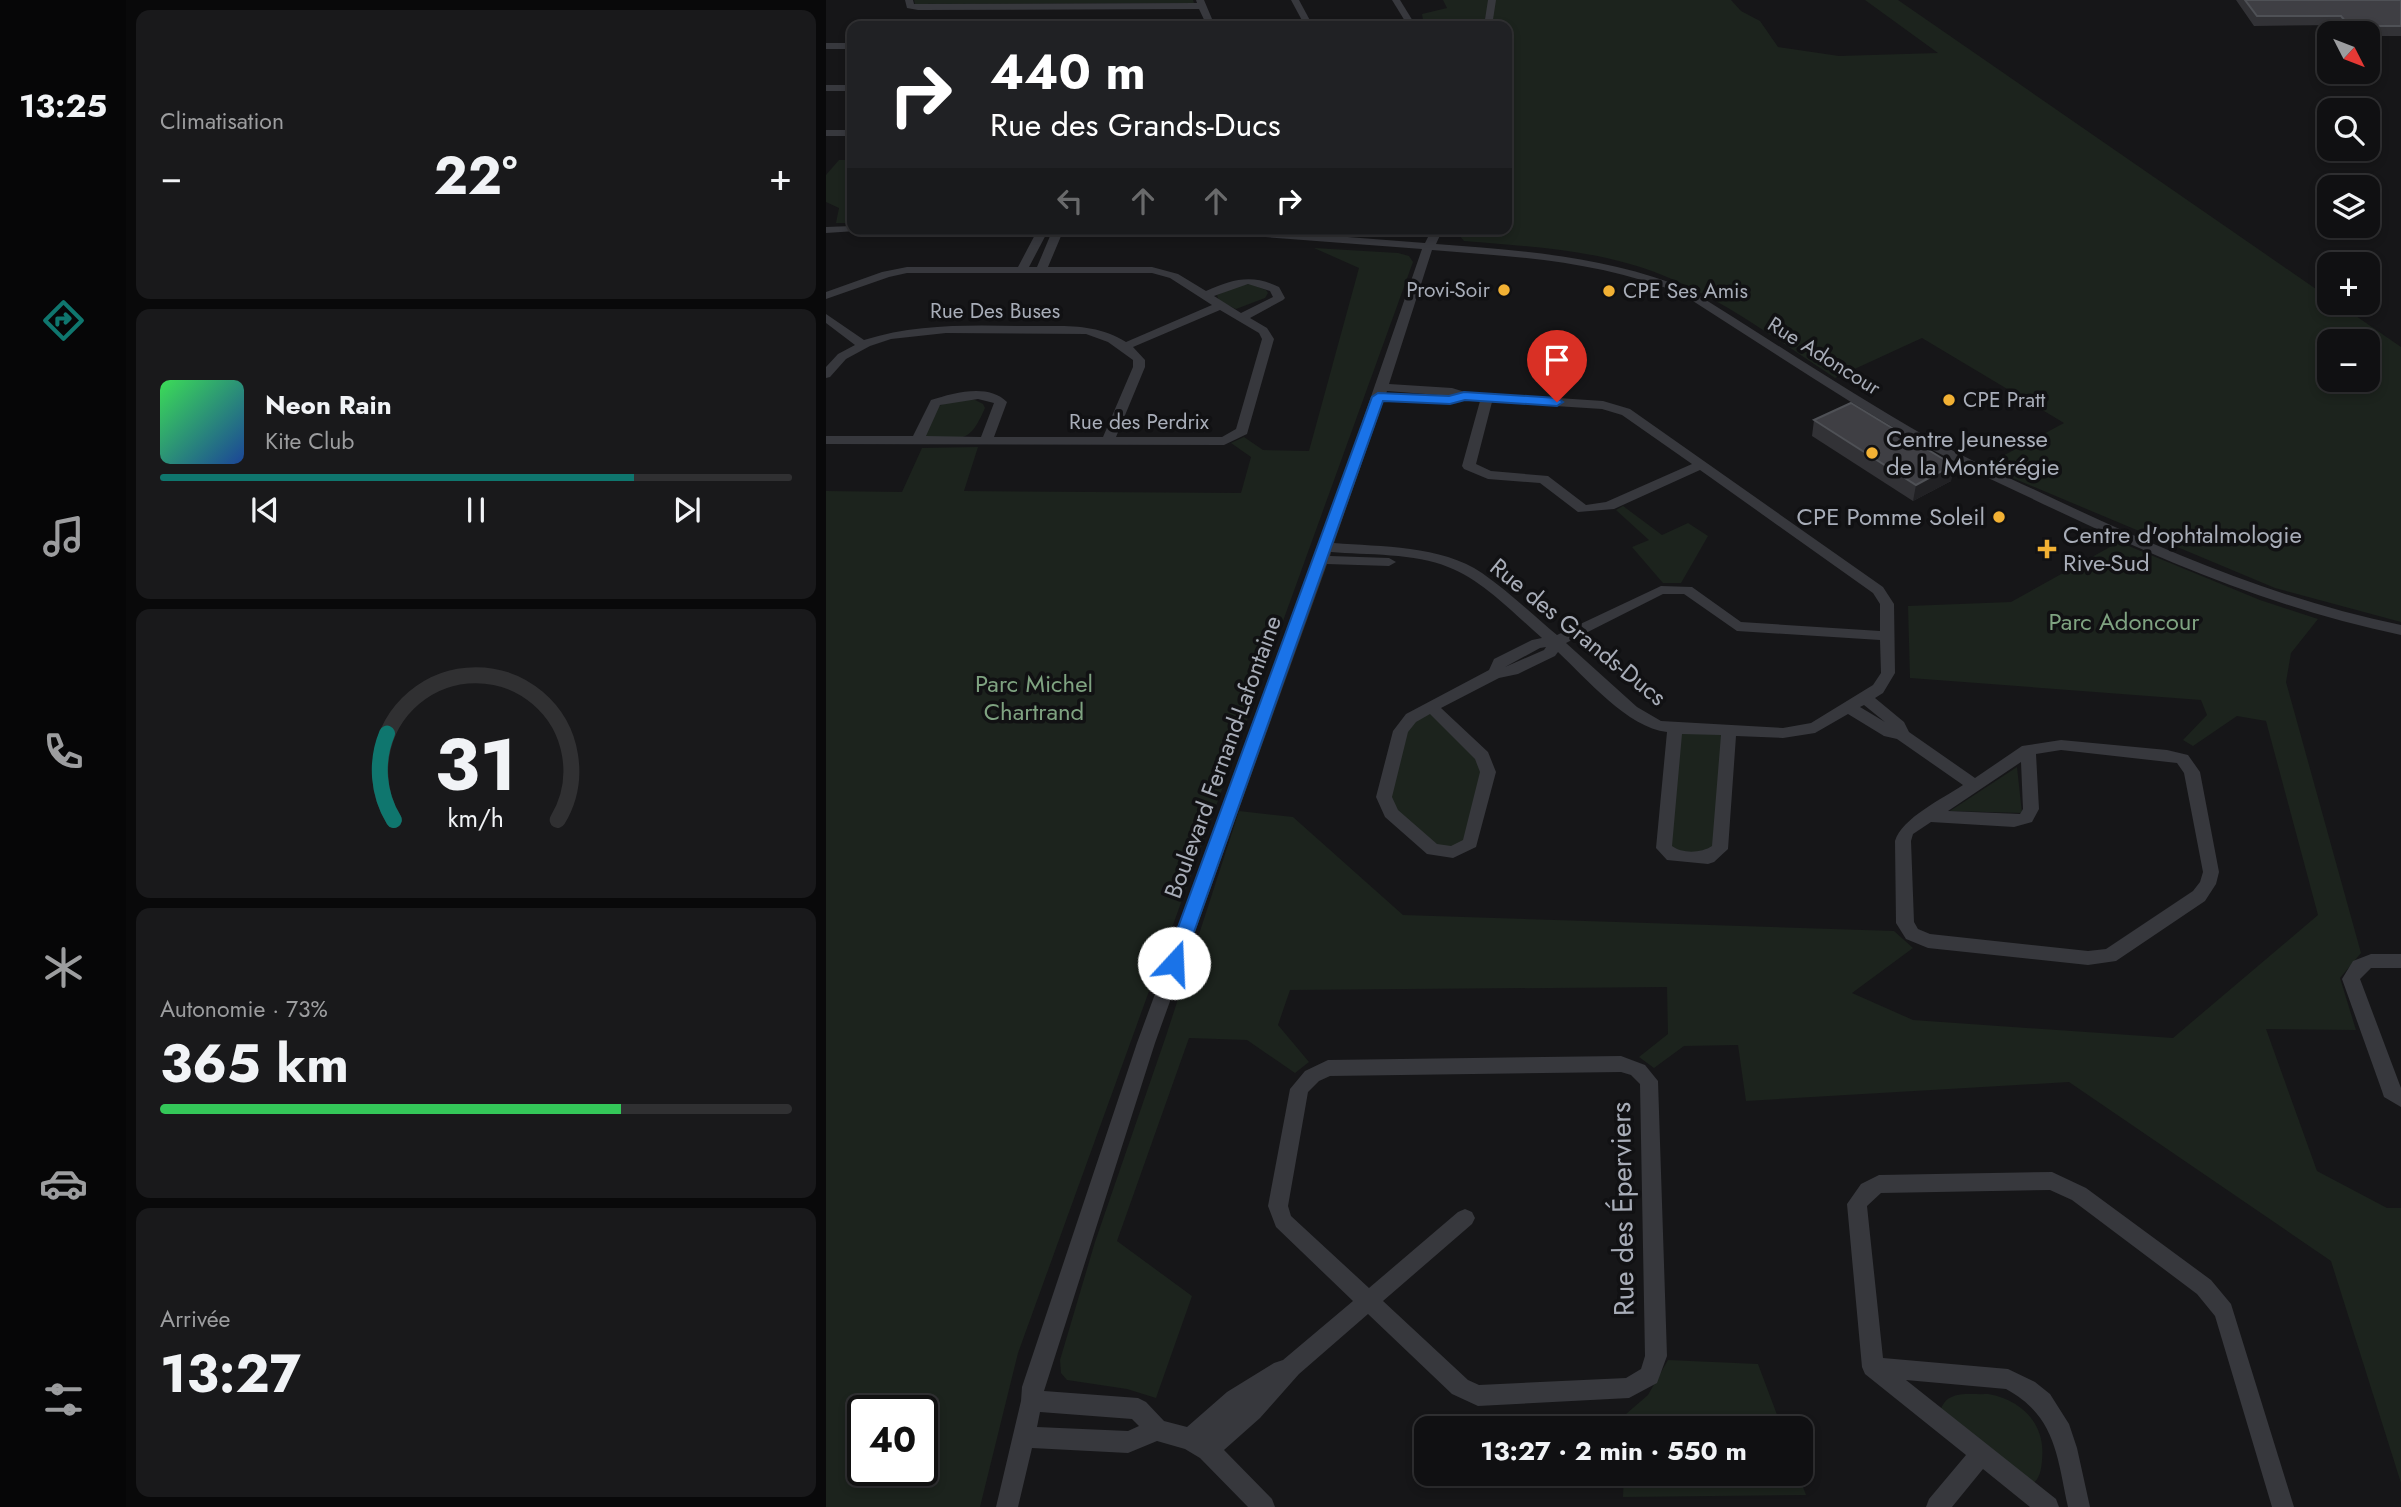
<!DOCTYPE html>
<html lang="fr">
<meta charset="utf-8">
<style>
body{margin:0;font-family:Jost,sans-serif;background:#19191b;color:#f1f3f6;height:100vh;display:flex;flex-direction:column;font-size:26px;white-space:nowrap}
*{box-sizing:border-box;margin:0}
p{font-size:23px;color:#9c9d9f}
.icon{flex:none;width:38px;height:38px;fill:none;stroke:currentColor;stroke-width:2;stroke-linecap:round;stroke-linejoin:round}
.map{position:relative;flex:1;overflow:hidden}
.details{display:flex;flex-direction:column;gap:10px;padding:10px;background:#09090a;width:700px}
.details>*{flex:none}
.guide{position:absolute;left:21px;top:21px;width:665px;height:214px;border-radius:14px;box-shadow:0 4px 10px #0003,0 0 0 2px #303032;background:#202124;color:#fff;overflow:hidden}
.needle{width:46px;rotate:132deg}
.fabs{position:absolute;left:1491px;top:21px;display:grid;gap:14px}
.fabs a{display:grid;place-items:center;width:63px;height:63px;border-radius:14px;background:#101012;box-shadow:0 4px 10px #0003,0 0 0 2px #303032;font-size:35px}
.speed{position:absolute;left:21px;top:1395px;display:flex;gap:14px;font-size:35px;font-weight:700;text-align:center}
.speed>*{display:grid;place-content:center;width:91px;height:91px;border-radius:50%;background:#101012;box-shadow:0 4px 10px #0003,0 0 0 2px #303032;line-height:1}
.speed .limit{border:4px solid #111;border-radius:10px;background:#fff;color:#111}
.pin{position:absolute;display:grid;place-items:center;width:60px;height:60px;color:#fff;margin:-72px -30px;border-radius:50% 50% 50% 0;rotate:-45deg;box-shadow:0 0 7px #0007}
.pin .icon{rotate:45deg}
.me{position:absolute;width:77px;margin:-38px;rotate:20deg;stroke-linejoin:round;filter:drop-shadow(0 0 5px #0008)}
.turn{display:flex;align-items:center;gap:24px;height:147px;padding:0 28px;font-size:32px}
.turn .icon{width:91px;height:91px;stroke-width:2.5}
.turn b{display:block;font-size:49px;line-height:60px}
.lanes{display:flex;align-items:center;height:66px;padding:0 28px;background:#0003;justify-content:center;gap:35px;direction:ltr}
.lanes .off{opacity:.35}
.big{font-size:52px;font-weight:700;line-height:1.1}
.details .tile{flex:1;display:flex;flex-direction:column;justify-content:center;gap:10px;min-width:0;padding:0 24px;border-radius:14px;background:#19191b}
.details .dial{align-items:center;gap:0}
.dial svg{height:182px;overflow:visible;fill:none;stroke:#303032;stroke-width:7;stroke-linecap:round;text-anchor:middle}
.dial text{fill:#f1f3f6;stroke:none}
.song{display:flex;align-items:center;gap:21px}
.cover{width:84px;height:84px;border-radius:10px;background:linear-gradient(135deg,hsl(130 70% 55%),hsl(220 70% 35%))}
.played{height:7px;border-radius:4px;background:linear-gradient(90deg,#0f766e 75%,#303032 75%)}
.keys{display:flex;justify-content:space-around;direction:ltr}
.heat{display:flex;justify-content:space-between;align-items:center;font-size:38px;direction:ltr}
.charge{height:10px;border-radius:5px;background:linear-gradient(90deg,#34c759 73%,#303032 0)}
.trip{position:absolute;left:588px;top:1416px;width:399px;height:70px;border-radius:14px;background:#101012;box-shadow:0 4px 10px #0003,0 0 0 2px #303032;font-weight:700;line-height:70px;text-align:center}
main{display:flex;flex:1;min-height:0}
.tabs{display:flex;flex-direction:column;width:126px;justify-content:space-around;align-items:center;background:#060607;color:#9c9d9f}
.tabs .icon{width:49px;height:49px}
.tabs .selected{color:#0f766e}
.tabs b{font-size:32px;color:#f1f3f6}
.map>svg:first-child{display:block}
.green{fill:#1c231d;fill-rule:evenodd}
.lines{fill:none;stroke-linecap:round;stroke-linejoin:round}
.minor{fill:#37383d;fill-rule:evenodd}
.wall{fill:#323236}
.shaded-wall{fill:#212124}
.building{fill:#3f3f44;stroke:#4f5156;stroke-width:2}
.route{fill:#1a73e8;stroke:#114b97;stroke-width:2}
.poi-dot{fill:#f2b134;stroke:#111113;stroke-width:2.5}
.labels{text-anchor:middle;stroke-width:7;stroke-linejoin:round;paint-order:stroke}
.far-poi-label{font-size:21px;fill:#a8adb8;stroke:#111113;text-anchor:start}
.far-street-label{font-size:21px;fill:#a8adb8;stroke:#111113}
.poi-label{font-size:24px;fill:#a8adb8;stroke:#111113;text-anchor:start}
.park-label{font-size:24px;fill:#7fa381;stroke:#111113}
.street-label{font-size:24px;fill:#a8adb8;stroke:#111113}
.near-street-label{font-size:28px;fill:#a8adb8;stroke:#111113}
</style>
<main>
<nav class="tabs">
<b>13:25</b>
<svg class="icon selected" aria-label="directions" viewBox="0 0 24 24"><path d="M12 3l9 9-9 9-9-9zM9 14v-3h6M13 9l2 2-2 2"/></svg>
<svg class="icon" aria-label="music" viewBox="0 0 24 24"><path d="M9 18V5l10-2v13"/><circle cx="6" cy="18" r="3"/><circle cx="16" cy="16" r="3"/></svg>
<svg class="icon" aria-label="phone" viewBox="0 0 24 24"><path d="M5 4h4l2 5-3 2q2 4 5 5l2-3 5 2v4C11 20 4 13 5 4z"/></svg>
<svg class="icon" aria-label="climate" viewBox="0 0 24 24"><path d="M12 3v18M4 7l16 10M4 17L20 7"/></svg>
<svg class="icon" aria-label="car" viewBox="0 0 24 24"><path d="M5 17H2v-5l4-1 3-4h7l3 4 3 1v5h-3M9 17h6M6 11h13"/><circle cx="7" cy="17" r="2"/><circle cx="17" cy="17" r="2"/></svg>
<svg class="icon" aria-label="filters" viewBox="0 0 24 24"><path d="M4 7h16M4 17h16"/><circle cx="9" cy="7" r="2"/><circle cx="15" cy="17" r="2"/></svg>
</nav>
<section class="details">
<div class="tile"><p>Climatisation</p>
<div class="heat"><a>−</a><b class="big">22°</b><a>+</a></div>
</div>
<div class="tile">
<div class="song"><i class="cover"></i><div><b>Neon Rain</b><p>Kite Club</p></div></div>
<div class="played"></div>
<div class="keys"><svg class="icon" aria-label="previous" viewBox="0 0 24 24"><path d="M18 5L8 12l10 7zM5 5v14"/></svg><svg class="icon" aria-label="pause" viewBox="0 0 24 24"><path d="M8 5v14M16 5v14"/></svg><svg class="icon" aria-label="next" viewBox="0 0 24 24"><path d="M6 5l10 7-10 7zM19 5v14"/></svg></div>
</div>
<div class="tile dial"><svg viewBox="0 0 100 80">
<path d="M14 69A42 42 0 1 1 86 69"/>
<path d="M14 69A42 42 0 0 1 11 31" stroke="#0f766e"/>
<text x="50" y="56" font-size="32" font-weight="700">31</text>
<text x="50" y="72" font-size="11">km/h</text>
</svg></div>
<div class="tile"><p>Autonomie · 73%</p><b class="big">365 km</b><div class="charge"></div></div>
<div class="tile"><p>Arrivée</p><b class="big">13:27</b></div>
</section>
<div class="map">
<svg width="1575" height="1507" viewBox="0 0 1575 1507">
<rect width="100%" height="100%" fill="#161618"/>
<g class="green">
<path d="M 88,0 L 367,0 L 368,3 L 89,4 Z"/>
<path d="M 617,0 L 905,0 L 915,11 L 934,21 L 952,47 L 1013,56 L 1112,53 L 1039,0 L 1072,0 L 1503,298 L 1503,303 L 1511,303 L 1575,347 L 1575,622 L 1449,588 L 1158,466 L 1238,423 L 1096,338 L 1009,378 C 957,344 905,305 848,280 C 782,250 709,247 638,241 L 628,229 L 681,229 L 681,26 L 598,26 L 596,14 L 621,8 ZM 1503,341 L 1542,341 L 1542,380 L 1503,380 Z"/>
<path d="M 13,160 L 26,160 L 26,223 L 10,223 L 13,208 L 0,202 L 0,175 Z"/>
<path d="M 488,248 L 572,253 L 583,256 L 587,262 L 192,1353 L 154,1507 L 0,1507 L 0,491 L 76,492 L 96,448 L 152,447 L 138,491 L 415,493 L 425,457 L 405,443 L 418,437 L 437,450 L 483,451 L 533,268 ZM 96,1410 L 96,1470 L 37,1470 L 37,1410 Z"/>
<path d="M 424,284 L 440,290 L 442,293 L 439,298 L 410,309 L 393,301 L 391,295 L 413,285 Z"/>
<path d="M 127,400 L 149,400 L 157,404 L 159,408 C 143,444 139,438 102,437 L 99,435 L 113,406 Z"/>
<path d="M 797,506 L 836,535 L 862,523 L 882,536 L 855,583 L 837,583 L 806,547 L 823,540 L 790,510 Z"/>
<path d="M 1293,542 L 1434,600 L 1492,619 L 1465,653 L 1460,682 L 1535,953 L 1514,978 L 1530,1030 L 1440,1029 L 1491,1171 L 1561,1208 L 1575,1208 L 1575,1483 L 1505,1261 L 1243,1082 L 920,1101 L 912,1045 L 858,1046 L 828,1068 L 813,1057 L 842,1034 L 841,987 L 464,990 L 452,1025 L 483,1062 L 469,1073 L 421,1040 L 363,1038 L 291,1241 L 366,1296 L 330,1398 L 301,1389 L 241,1380 L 235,1373 L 234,1360 L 269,1242 L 340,1036 L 413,811 L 467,817 L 577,915 L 1068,931 L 1087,948 L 1026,993 L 1087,1020 L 1347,1038 L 1492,915 L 1440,721 L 1411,716 L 1367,746 L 1357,740 L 1381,715 L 1375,700 L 1084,678 L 1082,606 L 1185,602 Z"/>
<path d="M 605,707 L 662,772 L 644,843 L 607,850 L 558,797 L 575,731 Z"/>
<path d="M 849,728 L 903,732 L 894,849 L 882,858 L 838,848 Z"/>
<path d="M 1191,767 L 1196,813 L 1124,811 Z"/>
<path d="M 842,1360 L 932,1364 L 956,1428 L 800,1428 L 800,1414 L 822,1395 Z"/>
<path d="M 1162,1394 C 1196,1400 1220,1424 1216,1460 C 1215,1472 1214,1477 1206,1485 L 1113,1416 C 1118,1389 1139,1395 1162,1394 Z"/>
<path d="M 798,1474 L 972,1474 L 980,1495 L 797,1497 Z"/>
</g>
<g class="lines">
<g class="minor">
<path d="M 79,0 L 87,0 L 88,4 L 92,4 L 371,3 L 370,0 L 378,0 L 389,26 L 381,26 L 373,9 L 92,10 L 81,8 Z"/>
<path d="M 465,0 L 473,0 L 487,26 L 479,26 Z"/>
<path d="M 566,0 L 574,0 L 590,26 L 582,26 Z"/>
<path d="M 662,0 L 670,0 L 666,26 L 658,26 Z"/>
<rect x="0" y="43" width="26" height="6"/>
<rect x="0" y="85" width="26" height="6"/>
<rect x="0" y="130" width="26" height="6"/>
<path d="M 26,226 L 26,229 L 31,229 L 30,231 L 0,233 L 0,227 Z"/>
<path d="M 212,229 L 223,229 L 203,267 L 211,267 L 227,229 L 238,229 L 222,267 L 326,267 L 352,274 L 380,291 C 407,279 426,274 453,287 L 459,298 L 457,300 L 424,318 L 441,328 L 448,339 L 421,434 L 398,445 L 0,444 L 0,436 L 87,436 L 105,400 C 128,393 162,383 181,402 L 168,437 L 277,437 L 307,367 L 307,360 L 282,342 L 260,334 L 120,333 L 65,339 L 44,346 L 20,359 L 4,377 L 0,378 L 0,367 L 12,354 L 29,345 L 0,323 L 0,314 L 38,340 C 89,324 141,325 194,326 C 231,327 267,321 300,342 L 386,305 L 344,278 L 326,273 L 81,273 L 63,277 L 0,299 L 0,292 L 56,272 L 81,267 L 192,267 ZM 422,284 L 444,291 L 447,297 L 415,313 L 388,296 ZM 394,310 L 433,333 L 436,339 L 410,429 L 396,437 L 290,437 L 319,367 L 319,360 L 307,347 ZM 152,399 L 168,403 L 155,437 L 100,436 L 114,405 Z"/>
<path d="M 368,229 L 419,229 L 599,243 L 606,229 L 617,229 L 610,244 C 699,251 780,256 864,290 C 943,339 1022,392 1103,438 C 1148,463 1195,483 1241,505 C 1350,556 1458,601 1575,625 L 1575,635 C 1452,609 1346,565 1232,511 C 1186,489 1139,468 1094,443 C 1013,397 935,344 856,294 C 773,261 694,257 606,250 L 563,384 L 626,388 L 639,392 L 777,401 L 804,409 L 1057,587 L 1068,604 L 1069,673 L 1057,693 L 1049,698 L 1078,722 L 1083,732 L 1149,778 L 1196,746 L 1235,740 L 1341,750 L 1362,755 L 1374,772 L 1393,872 L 1390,884 L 1379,901 L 1290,961 L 1262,965 L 1102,948 L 1080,939 L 1070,923 L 1069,841 C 1076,818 1116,799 1137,785 L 1071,739 L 1058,736 L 1022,714 L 989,733 L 957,738 L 910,736 L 902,849 L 888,862 L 882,864 L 841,860 L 830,848 L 841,732 C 802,728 760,678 732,652 L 729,656 L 692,674 L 673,678 L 615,708 L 662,752 L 670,772 L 650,847 L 627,858 L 601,854 L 559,817 L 550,797 L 567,731 L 580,714 L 663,670 L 668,659 L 706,640 L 716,638 C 687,613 658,581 622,567 C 590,553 540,555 505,552 L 504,556 L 563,558 L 570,562 L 563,566 L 501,564 L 329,1043 L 218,1391 L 312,1398 L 320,1402 L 338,1421 L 361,1427 L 401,1392 L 448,1363 L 457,1360 L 527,1301 L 450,1227 L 442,1206 L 464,1089 L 479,1071 L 502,1060 L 795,1056 L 819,1065 L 832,1081 L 841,1356 L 831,1383 L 803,1398 L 652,1406 L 626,1394 L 542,1314 L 473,1374 L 434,1418 L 398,1450 L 446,1499 L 449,1507 L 422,1507 L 374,1458 L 359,1449 L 331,1441 L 302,1453 L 206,1448 L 192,1507 L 170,1507 L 195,1401 L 196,1387 L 311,1043 L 493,547 L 596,249 L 373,232 ZM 561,391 L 625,396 L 654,401 L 636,466 L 638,469 L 662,479 L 714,483 L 752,512 L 788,509 L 874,470 L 1047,593 L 1054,604 L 1054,631 L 915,622 L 866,587 L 835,586 L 731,635 C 707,615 682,591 656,573 C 615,545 555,547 508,543 ZM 666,402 L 776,409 L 796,415 L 866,464 L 780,502 L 760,505 L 722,476 L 665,471 L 650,464 ZM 837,594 L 858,594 L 911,631 L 1054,640 L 1055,673 L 1047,685 L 985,723 L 957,728 L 835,721 L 811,707 L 740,643 ZM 720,647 L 718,650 L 679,667 L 714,648 ZM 1038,705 L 1059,722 L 1034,707 ZM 604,714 L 649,759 L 654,772 L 637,840 L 625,846 L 611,844 L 572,810 L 566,797 L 582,732 L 590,722 ZM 856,734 L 895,735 L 886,846 C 876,853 856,854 846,846 ZM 1235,750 L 1351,763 L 1358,773 L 1377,872 L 1374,882 L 1367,891 L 1280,949 L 1262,951 L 1104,934 L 1092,929 L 1088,922 L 1085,841 L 1087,834 L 1105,822 L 1188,827 L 1206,822 L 1213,809 L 1210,754 ZM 1195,762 L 1197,809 L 1194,814 L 1122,811 ZM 795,1072 L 805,1075 L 814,1084 L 819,1356 L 815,1369 L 800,1378 L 653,1385 L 642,1380 L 557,1301 L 646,1224 L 649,1218 L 646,1212 L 639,1209 L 632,1212 L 543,1288 L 465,1216 L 462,1206 L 482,1092 L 493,1081 L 504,1076 ZM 214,1412 L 306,1419 L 313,1426 L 302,1431 L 211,1427 Z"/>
<path d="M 1545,954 L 1575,954 L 1575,968 L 1545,968 L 1534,979 L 1575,1088 L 1575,1107 L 1558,1097 L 1556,1091 L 1516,979 L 1527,961 Z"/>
<path d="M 1226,1172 L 1260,1188 L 1385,1280 L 1405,1304 L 1468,1507 L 1446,1507 L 1389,1316 L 1371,1294 L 1246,1200 L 1224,1190 L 1055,1193 L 1041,1206 L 1057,1358 L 1182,1369 L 1209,1382 L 1224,1394 L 1243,1424 L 1251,1448 L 1264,1507 L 1242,1507 C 1231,1457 1230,1416 1180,1389 L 1080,1380 L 1230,1499 L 1233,1507 L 1204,1507 L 1157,1469 L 1126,1507 L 1100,1507 L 1103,1499 L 1140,1455 L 1039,1374 L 1036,1367 L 1021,1204 L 1035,1184 L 1053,1175 Z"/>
</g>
</g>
<g class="wall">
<path d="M 1410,0 L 1575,0 L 1575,36 L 1542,36 L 1542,33 L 1537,33 L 1536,32 L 1517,32 L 1512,25 L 1428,26 Z"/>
<path d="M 988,420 L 1127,465 L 1125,481 L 1087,501 L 986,436 Z"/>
</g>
<path class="shaded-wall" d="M 1127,465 L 1125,481 L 1087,501 L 1090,485 Z"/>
<g class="building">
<path d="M 1419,0 L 1575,0 L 1575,26 L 1543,26 L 1539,22 L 1520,22 L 1515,16 L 1431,16 Z"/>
<path d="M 1025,403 L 1127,465 L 1090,485 L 988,420 Z"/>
</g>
<path class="route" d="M 638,392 L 731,398 L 737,402 L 731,406 L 639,400 L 624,404 L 557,401 L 357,963 L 355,968 L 342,968 L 339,963 L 546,397 L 552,393 L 623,396 Z"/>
<g class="poi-dot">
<circle cx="678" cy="290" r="7"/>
<circle cx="783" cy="291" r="7"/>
<circle cx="1123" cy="400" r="7"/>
<circle cx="1046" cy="453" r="7"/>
<circle cx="1173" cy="517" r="7"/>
<path d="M1217.5 538.5h7v7h7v7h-7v7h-7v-7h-7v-7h7z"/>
</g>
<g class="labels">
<g class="far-poi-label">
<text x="664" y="297" text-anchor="end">Provi-Soir</text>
<text x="797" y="298">CPE Ses Amis</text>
<text x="1137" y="407">CPE Pratt</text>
</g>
<g class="far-street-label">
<text x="169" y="318">Rue Des Buses</text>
<text transform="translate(998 356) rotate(32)" y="7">Rue Adoncour</text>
<text x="313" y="429">Rue des Perdrix</text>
</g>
<g class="poi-label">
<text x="1060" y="447">Centre Jeunesse<tspan x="1060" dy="28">de la Montérégie</tspan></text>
<text x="1159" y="525" text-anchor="end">CPE Pomme Soleil</text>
<text x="1237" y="543">Centre d'ophtalmologie<tspan x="1237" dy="28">Rive-Sud</tspan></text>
</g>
<g class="park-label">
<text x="1298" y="630">Parc Adoncour</text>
<text x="208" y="692">Parc Michel<tspan x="208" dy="28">Chartrand</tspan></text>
</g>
<g class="street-label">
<text transform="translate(752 632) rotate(39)" y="8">Rue des Grands-Ducs</text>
<text transform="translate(397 757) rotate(-70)" y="8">Boulevard Fernand-Lafontaine</text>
</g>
<g class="near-street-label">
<text transform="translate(796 1209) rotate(-91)" y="10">Rue des Éperviers</text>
</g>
</g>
</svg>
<div class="fabs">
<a><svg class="needle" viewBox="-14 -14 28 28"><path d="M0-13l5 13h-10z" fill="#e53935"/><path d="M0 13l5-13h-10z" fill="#9c9d9f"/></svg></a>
<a><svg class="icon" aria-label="search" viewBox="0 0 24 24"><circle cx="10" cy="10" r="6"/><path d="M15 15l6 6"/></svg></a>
<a><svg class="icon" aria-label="layers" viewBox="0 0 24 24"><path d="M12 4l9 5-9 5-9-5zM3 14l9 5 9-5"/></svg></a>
<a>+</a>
<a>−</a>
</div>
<div class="speed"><div class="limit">40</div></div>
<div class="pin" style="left:731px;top:402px;background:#d93025"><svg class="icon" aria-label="arrive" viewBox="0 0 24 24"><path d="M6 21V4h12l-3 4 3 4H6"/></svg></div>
<svg class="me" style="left:348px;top:963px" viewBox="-20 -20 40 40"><circle r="19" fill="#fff"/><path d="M0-13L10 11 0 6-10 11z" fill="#1a73e8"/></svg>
<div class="trip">13:27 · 2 min · 550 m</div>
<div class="guide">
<div class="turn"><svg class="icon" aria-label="right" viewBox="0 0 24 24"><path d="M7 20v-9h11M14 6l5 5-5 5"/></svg><div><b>440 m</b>Rue des Grands-Ducs</div></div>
<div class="lanes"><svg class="icon off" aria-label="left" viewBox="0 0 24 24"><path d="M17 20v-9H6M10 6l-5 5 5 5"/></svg><svg class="icon off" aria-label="ahead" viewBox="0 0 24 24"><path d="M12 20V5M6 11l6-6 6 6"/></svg><svg class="icon off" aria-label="ahead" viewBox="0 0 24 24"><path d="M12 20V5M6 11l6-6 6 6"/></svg><svg class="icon" aria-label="right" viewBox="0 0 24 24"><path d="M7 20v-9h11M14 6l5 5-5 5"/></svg></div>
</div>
</div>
</main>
